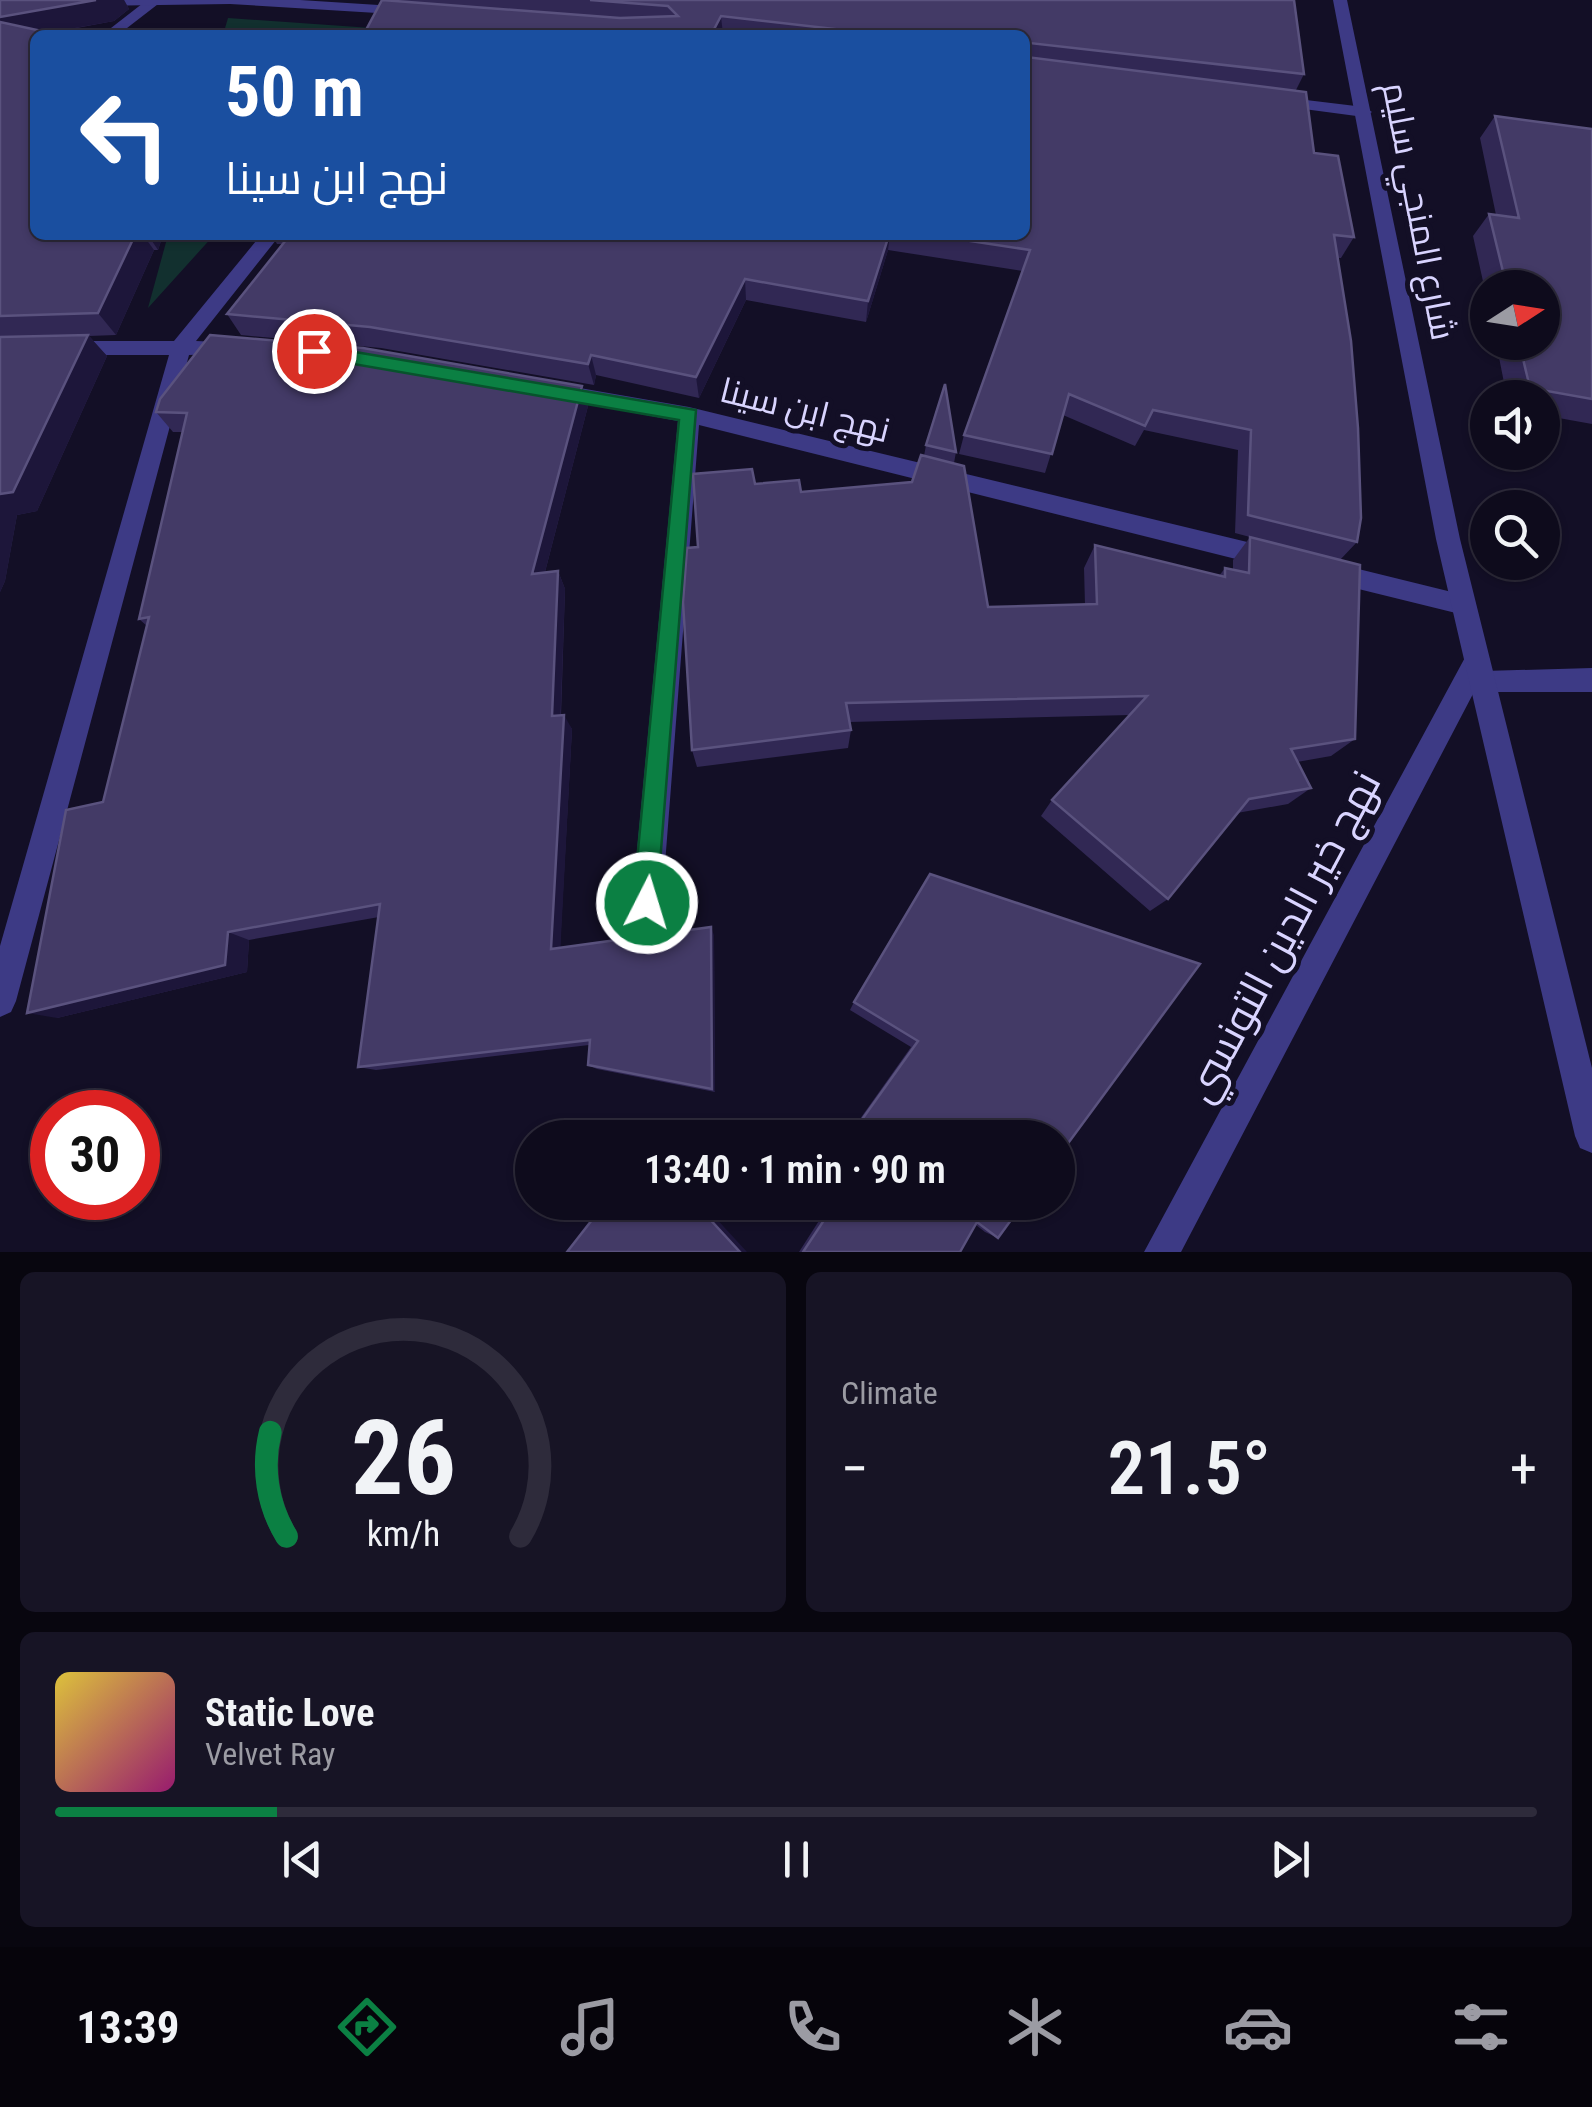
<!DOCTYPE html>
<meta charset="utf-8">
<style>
body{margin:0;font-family:"Roboto Condensed",Cairo,sans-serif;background:#171425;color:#f1f3f6;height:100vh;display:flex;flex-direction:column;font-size:38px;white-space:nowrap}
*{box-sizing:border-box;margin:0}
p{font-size:32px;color:#9b9ba3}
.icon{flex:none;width:55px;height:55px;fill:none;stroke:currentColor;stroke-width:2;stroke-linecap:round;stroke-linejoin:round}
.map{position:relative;height:1252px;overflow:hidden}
.sheet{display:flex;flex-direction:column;gap:20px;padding:20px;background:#08060f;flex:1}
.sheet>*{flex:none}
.hud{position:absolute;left:30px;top:30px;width:1000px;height:210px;border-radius:15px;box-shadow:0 2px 8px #0004,0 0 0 2px #2e2b3b;background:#1a4fa0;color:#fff;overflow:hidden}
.needle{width:65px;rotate:78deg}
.fabs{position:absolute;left:1470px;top:270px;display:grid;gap:20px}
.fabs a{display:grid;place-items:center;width:90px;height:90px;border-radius:50%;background:#0e0b1c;box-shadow:0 2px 8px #0004,0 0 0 2px #2e2b3b;font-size:50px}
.speed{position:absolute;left:30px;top:1090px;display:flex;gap:20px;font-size:50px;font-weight:700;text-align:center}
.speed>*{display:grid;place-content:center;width:130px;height:130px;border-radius:50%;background:#0e0b1c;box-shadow:0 2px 8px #0004,0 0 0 2px #2e2b3b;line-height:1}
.speed .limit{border:15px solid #d22;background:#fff;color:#111}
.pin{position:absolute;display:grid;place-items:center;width:85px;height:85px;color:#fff;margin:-42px;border:5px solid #fff;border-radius:50%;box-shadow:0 2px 10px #0007}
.me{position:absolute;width:110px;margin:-55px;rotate:5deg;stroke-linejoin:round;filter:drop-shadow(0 0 8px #0008)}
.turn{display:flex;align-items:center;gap:35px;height:210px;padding:0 30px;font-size:45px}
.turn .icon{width:130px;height:130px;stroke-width:2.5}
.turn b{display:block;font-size:70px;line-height:85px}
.big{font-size:75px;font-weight:600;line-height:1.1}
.sheet .widget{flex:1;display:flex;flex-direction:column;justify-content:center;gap:15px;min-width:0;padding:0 35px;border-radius:15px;background:#171425}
.sheet .dial{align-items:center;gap:0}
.dial svg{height:260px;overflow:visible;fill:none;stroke:#2e2b3b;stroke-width:7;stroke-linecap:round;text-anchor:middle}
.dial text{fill:#f1f3f6;stroke:none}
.song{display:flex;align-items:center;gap:30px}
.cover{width:120px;height:120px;border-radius:15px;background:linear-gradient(135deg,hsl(50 70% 55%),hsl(320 70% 35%))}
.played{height:10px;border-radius:5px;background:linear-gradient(90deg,#0b8043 15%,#2e2b3b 15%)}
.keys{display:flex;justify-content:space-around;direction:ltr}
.heat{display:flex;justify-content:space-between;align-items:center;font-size:55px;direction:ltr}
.sheet .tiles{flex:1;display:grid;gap:20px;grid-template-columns:1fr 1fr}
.widget:last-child{grid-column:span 2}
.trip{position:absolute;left:515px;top:1120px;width:560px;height:100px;border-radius:50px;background:#0e0b1c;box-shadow:0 2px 8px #0004,0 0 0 2px #2e2b3b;font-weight:600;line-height:100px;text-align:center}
.tabs{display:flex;height:160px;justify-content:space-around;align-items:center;background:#06040b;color:#9b9ba3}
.tabs .icon{width:70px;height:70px}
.tabs .on{color:#0b8043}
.tabs b{font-size:45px;color:#f1f3f6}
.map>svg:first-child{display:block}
.green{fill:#12302f}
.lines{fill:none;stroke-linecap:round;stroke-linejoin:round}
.service{fill:#3d3a85;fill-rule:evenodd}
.minor{fill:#3d3a85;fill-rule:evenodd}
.tertiary{fill:#3d3a85;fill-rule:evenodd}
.wall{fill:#312854}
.shaded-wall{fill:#1d163a}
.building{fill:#433a66;stroke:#5a527e;stroke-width:2.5}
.route{fill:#0b8043;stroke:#07532c;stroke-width:2.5}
.labels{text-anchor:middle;stroke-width:10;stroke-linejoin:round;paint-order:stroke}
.street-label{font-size:35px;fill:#d9d4ff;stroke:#130f26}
.near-street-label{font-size:42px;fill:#d9d4ff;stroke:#130f26}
</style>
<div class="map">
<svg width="1592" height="1252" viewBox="0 0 1592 1252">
<rect width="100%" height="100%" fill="#130f26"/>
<g class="green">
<path d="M 228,18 L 400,30 L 396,35 L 223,35 Z"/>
<path d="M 168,235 L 214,235 L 148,308 Z"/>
</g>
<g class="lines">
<path class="service" d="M 147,0 L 162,1 L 118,35 L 102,35 Z"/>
<g class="minor">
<path d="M 84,0 L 300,0 L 410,7 L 417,11 L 410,15 L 230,4 L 90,6 Z"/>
<path d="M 1273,96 L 1364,107 L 1372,112 L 1364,117 L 1267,104 L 1267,98 Z"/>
<path d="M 261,235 L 280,235 L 196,341 L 242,343 L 242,353 L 189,355 L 16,1001 L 11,1012 L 0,1017 L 0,946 L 169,355 L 0,355 L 0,341 L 174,341 Z"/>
<path d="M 551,383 L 689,407 L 1272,548 L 1284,558 L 1272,568 L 699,425 L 662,903 L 658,914 L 647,918 L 636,914 L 632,903 L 678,421 L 544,396 L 544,386 Z"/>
<path d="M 1330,562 L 1464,595 L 1473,598 L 1476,605 L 1473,612 L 1464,615 L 1330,582 L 1321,579 L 1318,572 L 1321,565 Z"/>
<path d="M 1477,649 L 1486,652 L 1490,660 L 1484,671 L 1592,668 L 1592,692 L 1474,692 L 1181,1252 L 1144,1252 L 1468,652 Z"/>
</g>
<path class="tertiary" d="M 1333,0 L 1347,0 L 1460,539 L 1592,1068 L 1592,1153 L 1580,1148 L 1575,1136 L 1436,539 Z"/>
</g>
<g class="wall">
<path d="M 0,0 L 124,0 L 129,9 L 114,21 L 50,33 L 35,235 L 163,235 L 158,250 L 154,250 L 116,335 L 89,336 L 107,356 L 37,511 L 17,515 L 5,581 L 0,592 Z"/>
<path d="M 397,0 L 1294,0 L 1304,74 L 1296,90 L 1314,153 L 1354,237 L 1341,258 L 1338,258 L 1357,542 L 1340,560 L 1355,739 L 1331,756 L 1297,762 L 1311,788 L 1288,804 L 1237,813 L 1168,899 L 1150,911 L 1041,816 L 1052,800 L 1130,715 L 849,722 L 851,730 L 848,748 L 697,767 L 692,750 L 698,547 L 755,484 L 801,492 L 912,482 L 924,456 L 926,445 L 956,452 L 954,463 L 988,607 L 1085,605 L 1084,568 L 1095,545 L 1219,576 L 1225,568 L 1233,570 L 1233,560 L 1250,537 L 1235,533 L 1238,450 L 1144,430 L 1135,446 L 1063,415 L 1045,473 L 959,454 L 964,435 L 1023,271 L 888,250 L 866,322 L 746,300 L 699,398 L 596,375 L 594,385 L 381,348 L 241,335 L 227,314 L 282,244 L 277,244 L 272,235 L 1025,235 L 1025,35 L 368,35 L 366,30 Z"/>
<path d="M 1495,116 L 1592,129 L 1592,424 L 1542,415 L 1542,398 L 1507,398 L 1496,342 L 1542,342 L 1542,288 L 1488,288 L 1488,304 L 1473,236 L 1489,214 L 1496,215 L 1480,138 Z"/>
<path d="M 582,386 L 588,406 L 545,572 L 558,571 L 565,589 L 561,715 L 572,729 L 560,947 L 714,935 L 715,1092 L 597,1069 L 588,1065 L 589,1045 L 376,1070 L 358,1067 L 379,917 L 249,940 L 247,972 L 57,1018 L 147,626 L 139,619 L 183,432 L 173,432 L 156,412 Z"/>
<path d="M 930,874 L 1058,1138 L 856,1138 L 850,1133 L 911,1047 L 850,1010 L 854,1002 Z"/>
<path d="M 831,1202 L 1024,1202 L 998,1238 L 985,1232 L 976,1225 L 960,1252 L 799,1252 Z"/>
</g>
<g class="shaded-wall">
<path d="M 96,0 L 124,0 L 129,9 L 114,21 L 2,41 L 0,38 L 0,17 Z"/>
<path d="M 721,16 L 723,35 L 711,35 Z"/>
<path d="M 135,235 L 143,235 L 154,250 L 116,335 L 98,313 Z"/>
<path d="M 148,235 L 163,235 L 158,250 Z"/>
<path d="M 889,235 L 890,235 L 888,250 L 866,322 L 868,301 Z"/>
<path d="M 745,279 L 746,300 L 699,398 L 696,377 Z"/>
<path d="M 88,335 L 107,356 L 37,511 L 17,515 L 5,581 L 0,592 L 0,494 Z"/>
<path d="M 591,355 L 596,375 L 594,385 L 588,364 Z"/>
<path d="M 582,386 L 588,406 L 540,591 L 532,574 Z"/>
<path d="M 558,571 L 565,589 L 560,730 L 552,716 Z"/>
<path d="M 564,715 L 572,729 L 560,956 L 551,949 Z"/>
<path d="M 711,927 L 714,935 L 715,1092 L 712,1089 Z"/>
<path d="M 228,932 L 249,940 L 247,972 L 57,1018 L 27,1013 Z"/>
<path d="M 694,1202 L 701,1202 L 747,1252 L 740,1252 Z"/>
</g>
<g class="building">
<path d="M 0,0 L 96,0 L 0,17 Z"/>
<path d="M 382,0 L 620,18 L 678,16 L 668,6 L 590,0 L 1294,0 L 1304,74 L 1030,43 L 1026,57 L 1306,92 L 1314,153 L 1338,156 L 1354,237 L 1334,235 L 1351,341 L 1358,428 L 1361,518 L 1357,542 L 1248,515 L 1251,430 L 1153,410 L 1145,426 L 1069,394 L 1052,454 L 964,435 L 1030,250 L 931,235 L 1025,235 L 1025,35 L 849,35 L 852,31 L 721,16 L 711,35 L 413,35 L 366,30 Z"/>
<path d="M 0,22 L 60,35 L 35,35 L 35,235 L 135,235 L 98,313 L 0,316 Z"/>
<path d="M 1495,116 L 1592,129 L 1592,399 L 1530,388 L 1519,342 L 1542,342 L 1542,288 L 1507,288 L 1489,214 L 1519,218 Z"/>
<path d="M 290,235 L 889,235 L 868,301 L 745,279 L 696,377 L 591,355 L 588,364 L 370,327 L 227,314 Z"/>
<path d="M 88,335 L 13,492 L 0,494 L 0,337 Z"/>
<path d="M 210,335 L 363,348 L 582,386 L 532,574 L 558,571 L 552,716 L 564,715 L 551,949 L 711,927 L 712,1089 L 588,1065 L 590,1040 L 358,1067 L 380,904 L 228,932 L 225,965 L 27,1013 L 66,810 L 103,802 L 149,617 L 139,619 L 187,413 L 156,412 L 160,399 Z"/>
<path d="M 945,384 L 956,452 L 926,445 Z"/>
<path d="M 921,455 L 964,466 L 988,607 L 1097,604 L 1095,545 L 1225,577 L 1225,568 L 1249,573 L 1250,537 L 1360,565 L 1355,739 L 1291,749 L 1311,788 L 1249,799 L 1168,899 L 1052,800 L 1147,696 L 846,703 L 851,730 L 692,750 L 683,602 L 687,548 L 698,547 L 693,474 L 752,469 L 755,484 L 799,480 L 801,492 L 912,482 Z"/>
<path d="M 930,874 L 1200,964 L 1058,1157 L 1058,1138 L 861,1138 L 853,1132 L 918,1041 L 854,1002 Z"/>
<path d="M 606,1202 L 694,1202 L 740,1252 L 567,1252 Z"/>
<path d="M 836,1202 L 1024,1202 L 998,1238 L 977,1222 L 960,1252 L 803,1252 Z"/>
</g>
<path class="route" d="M 314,345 L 696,410 L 656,913 L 647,917 L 637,913 L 633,903 L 679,420 L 307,356 L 305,351 Z"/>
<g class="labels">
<g class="street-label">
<text transform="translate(1419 211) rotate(79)" y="12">شارع المنجي سليم</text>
<text transform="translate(805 410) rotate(14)" y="12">نهج ابن سينا</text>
</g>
<g class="near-street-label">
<text transform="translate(1282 936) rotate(-62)" y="15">نهج خير الدين التونسي</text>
</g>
</g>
</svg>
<div class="fabs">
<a><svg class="needle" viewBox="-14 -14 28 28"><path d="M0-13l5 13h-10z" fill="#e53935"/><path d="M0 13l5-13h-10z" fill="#9b9ba3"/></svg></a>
<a><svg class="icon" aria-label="sound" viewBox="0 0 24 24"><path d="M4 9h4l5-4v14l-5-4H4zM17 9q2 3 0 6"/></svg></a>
<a><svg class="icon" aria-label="search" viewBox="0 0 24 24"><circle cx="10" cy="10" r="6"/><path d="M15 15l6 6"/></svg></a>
</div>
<div class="speed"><div class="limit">30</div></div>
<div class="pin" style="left:314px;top:351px;background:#d93025"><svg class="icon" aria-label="arrive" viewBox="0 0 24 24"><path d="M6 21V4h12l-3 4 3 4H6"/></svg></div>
<svg class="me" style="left:647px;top:903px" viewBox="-20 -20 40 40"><circle r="17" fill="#0b8043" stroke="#fff" stroke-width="3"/><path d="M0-11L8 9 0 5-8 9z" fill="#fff"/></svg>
<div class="trip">13:40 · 1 min · 90 m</div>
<div class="hud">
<div class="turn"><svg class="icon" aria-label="left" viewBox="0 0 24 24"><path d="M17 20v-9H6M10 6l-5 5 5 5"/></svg><div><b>50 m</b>نهج ابن سينا</div></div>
</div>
</div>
<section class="sheet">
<div class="tiles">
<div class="widget dial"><svg viewBox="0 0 100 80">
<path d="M14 69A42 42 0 1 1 86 69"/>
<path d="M14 69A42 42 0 0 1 9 37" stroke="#0b8043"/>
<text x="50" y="56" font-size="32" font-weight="700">26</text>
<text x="50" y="72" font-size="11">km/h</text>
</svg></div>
<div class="widget"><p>Climate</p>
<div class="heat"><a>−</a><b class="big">21.5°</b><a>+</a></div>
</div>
<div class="widget">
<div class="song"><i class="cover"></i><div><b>Static Love</b><p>Velvet Ray</p></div></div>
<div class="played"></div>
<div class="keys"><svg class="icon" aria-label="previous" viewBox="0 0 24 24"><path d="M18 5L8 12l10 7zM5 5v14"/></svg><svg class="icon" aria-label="pause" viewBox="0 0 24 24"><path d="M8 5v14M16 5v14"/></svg><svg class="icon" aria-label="next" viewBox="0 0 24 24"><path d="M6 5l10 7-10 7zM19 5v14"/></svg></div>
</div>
</div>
</section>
<nav class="tabs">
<b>13:39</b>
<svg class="icon on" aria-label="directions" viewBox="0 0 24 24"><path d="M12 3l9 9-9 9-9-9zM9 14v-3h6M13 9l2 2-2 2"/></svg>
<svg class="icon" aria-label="music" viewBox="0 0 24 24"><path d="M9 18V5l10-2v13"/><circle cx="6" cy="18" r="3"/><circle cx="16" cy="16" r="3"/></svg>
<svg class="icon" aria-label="phone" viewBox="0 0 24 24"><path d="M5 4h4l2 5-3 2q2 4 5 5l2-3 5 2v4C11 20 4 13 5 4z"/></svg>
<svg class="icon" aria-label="climate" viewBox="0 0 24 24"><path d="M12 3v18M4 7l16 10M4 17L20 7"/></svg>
<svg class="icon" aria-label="car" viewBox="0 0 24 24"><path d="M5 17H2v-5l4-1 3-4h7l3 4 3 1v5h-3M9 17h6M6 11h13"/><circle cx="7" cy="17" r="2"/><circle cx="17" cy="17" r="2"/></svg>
<svg class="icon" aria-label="filters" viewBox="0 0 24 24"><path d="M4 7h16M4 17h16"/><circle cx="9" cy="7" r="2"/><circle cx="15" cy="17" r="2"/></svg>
</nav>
